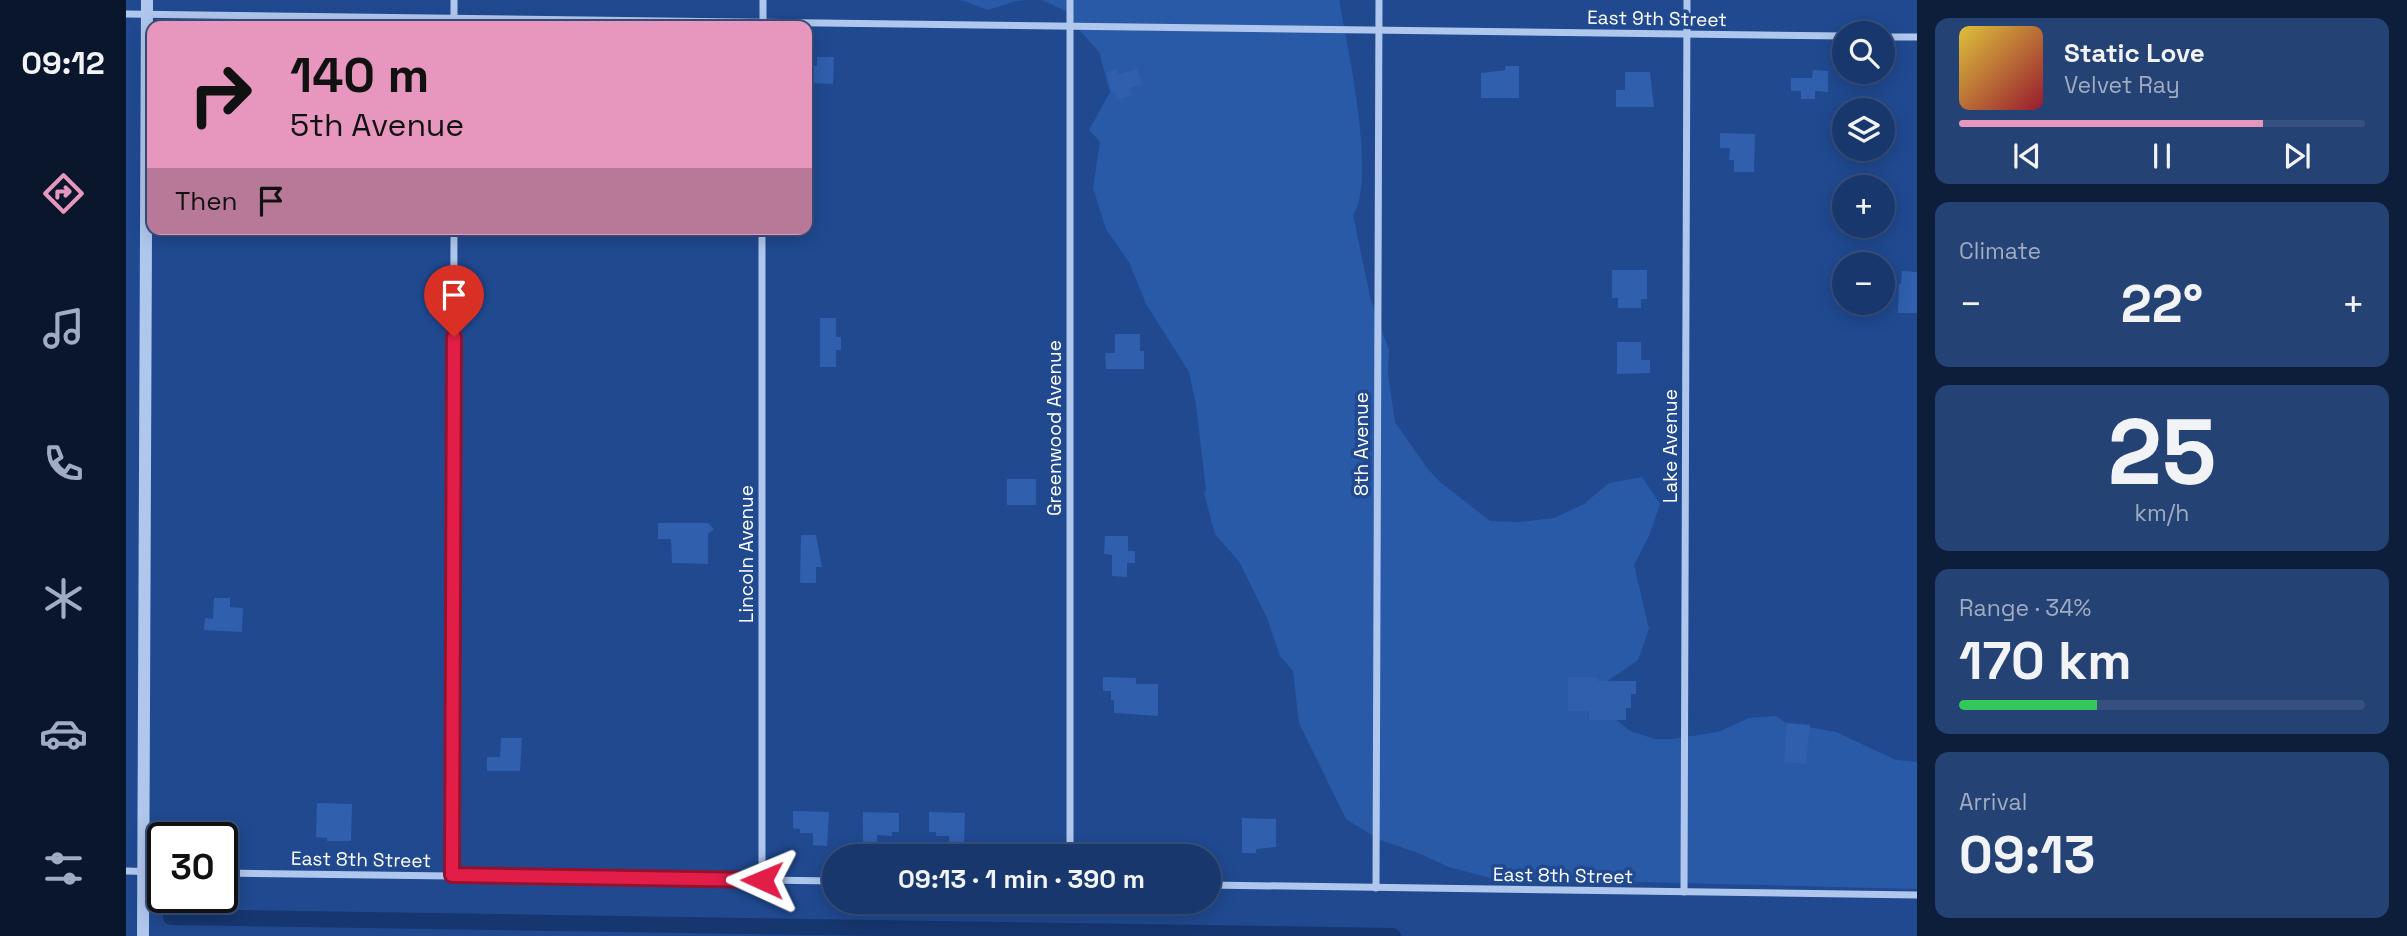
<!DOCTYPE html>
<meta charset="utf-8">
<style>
body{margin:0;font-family:"Space Grotesk",sans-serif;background:#254274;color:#f1f3f6;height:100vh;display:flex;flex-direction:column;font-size:26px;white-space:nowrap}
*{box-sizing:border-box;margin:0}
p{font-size:23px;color:#9facc2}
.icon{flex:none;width:38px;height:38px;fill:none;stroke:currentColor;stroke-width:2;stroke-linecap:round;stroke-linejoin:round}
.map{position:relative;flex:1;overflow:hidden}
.side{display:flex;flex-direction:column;gap:18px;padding:18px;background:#0d1e3b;width:490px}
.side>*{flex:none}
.top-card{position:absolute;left:21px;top:21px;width:665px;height:214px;border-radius:14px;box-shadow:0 4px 18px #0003,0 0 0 2px #36517f;background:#e797bd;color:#111;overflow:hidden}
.tools{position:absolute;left:1706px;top:21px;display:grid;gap:14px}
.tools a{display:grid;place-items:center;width:63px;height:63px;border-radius:50%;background:#18376c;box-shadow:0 4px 18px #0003,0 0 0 2px #36517f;font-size:35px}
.speed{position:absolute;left:21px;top:822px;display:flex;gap:14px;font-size:35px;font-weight:700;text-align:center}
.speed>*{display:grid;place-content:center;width:91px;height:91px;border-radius:50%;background:#18376c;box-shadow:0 4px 18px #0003,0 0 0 2px #36517f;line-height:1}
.speed .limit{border:4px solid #111;border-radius:10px;background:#fff;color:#111}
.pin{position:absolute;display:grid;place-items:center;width:60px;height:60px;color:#fff;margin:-72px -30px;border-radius:50% 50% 50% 0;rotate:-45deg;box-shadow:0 0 7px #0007}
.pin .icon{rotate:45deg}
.me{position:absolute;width:77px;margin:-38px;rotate:271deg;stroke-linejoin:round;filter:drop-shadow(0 0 5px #0008)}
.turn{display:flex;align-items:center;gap:24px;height:147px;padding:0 28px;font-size:32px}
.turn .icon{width:91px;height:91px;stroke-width:2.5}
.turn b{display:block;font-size:49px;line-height:60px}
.then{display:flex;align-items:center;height:66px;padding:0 28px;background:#0003;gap:14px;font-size:26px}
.big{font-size:52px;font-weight:800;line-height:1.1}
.side .card{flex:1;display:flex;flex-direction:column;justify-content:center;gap:10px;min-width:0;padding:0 24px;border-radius:14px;background:#254274}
.side .dial{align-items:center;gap:0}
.dial b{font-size:91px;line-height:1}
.song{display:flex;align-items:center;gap:21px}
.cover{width:84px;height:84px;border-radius:10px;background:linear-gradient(135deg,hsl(50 70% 55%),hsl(350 70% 35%))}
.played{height:7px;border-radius:4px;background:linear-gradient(90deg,#e797bd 75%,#36517f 75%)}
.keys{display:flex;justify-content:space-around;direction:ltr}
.heat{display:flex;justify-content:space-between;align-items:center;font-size:38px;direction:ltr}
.charge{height:10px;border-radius:5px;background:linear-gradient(90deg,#34c759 34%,#36517f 0)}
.trip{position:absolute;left:696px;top:844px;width:399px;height:70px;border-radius:35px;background:#18376c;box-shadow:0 4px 18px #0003,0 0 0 2px #36517f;font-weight:800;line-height:70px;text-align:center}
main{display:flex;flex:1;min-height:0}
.dock{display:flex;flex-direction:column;width:126px;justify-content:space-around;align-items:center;background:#0a162b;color:#9facc2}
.dock .icon{width:49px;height:49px}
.dock .on{color:#e797bd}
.dock b{font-size:32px;color:#f1f3f6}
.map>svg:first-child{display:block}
.green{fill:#295aa8}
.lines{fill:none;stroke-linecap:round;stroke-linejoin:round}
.canal{stroke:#16366f;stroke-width:16}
.building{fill:#2f5fad}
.minor{stroke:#b0c7ed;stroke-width:7}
.tertiary{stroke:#b0c7ed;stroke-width:12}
.route-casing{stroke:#92132f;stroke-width:18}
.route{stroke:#e11d48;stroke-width:12}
.labels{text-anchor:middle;stroke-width:7;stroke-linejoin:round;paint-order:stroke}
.street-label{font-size:19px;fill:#fff;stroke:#204990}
</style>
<main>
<nav class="dock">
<b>09:12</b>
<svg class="icon on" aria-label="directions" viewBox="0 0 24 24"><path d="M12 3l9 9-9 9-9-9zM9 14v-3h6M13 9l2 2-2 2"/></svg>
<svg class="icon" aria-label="music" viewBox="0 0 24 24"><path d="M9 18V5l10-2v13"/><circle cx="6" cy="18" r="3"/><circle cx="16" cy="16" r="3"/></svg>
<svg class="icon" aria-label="phone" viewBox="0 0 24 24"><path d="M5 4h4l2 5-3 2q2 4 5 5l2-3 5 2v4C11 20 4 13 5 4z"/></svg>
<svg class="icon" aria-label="climate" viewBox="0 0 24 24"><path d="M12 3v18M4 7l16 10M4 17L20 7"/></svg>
<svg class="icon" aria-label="car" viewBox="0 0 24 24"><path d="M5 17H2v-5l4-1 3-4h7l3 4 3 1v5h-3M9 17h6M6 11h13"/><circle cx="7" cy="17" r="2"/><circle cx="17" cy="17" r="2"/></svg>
<svg class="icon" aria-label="filters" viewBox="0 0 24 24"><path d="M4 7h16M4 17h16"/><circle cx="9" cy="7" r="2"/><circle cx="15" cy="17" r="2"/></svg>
</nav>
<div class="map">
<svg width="1791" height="936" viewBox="0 0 1791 936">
<rect width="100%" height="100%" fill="#204990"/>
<g class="green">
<path d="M 835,0 L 902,0 L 890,1 L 862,10 Z"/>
<path d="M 916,0 L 1213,0 C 1221,46 1251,178 1227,215 L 1245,301 L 1263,350 L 1262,374 L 1269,422 L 1301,468 L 1314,482 L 1364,521 L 1394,522 L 1428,518 L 1458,504 L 1483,483 L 1516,477 L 1534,504 L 1523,536 L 1508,565 L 1523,629 L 1512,660 L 1477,684 L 1488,718 L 1504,731 L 1529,739 L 1546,739 L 1592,732 L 1623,718 L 1650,716 L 1660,723 L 1710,732 L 1770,760 L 1791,762 L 1791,889 L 1364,878 L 1323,867 L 1292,853 L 1254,840 L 1220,819 L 1173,723 L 1167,671 L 1154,656 L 1141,618 L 1114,563 L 1089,534 L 1078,493 L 1080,490 L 1070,405 L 1063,372 L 1020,304 L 1003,262 L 980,229 L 967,188 L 974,142 L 963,130 L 984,92 L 973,52 L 950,26 L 942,12 Z"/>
</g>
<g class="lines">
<path class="canal" d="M 45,917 L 1267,936"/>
</g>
<g class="building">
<path d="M 691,57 L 708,57 L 707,84 L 681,83 L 681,66 L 691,66 Z"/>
<path d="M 1379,66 L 1393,66 L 1393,98 L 1355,98 L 1355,73 L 1379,70 Z"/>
<path d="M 991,69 L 992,74 L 1011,69 L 1016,85 L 1004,88 L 1006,96 L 991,100 L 989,92 L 986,93 L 980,72 Z"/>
<path d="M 1687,70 L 1702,71 L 1702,92 L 1689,91 L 1689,99 L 1675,99 L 1675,91 L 1665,91 L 1665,78 L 1686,78 Z"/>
<path d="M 1499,72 L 1524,72 L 1528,107 L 1490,107 L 1490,90 L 1499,90 Z"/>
<path d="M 1594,133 L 1629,134 L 1628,172 L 1608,172 L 1608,160 L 1603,160 L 1604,148 L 1594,148 Z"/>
<path d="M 1486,270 L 1521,270 L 1521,299 L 1515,299 L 1515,308 L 1492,308 L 1492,298 L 1486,298 Z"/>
<path d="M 1776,271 L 1791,272 L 1791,313 L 1772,313 L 1773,284 L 1775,284 Z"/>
<path d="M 694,318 L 710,318 L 710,337 L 715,337 L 715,350 L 710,350 L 710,367 L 694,367 Z"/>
<path d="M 989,334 L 1014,334 L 1014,351 L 1018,351 L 1018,369 L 980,369 L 979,353 L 989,353 Z"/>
<path d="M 1491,342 L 1515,342 L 1515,360 L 1524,360 L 1524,373 L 1491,374 Z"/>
<rect x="881" y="479" width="29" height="26"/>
<path d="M 532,523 L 582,523 L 588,529 L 582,534 L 582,564 L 546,563 L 545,539 L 532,539 Z"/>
<path d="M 675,535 L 690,535 L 696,567 L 690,567 L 690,583 L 674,583 Z"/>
<path d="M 979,536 L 1002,536 L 1002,551 L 1009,551 L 1009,563 L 1001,563 L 1001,577 L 986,576 L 986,555 L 978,554 Z"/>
<path d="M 88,598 L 104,598 L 104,607 L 117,608 L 116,632 L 78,630 L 79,618 L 87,619 Z"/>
<path d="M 977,677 L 1010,678 L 1010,684 L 1032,684 L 1032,716 L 988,713 L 988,700 L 985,700 L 985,691 L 977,691 Z"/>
<path d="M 1442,677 L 1471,677 L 1471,681 L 1510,681 L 1510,694 L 1505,694 L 1505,708 L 1500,708 L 1500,720 L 1463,720 L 1463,711 L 1442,711 Z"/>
<path d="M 1661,723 L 1684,725 L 1680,764 L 1658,762 Z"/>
<path d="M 375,738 L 396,738 L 394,771 L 361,771 L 361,757 L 374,757 Z"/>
<path d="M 191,803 L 226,804 L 225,841 L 201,841 L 201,838 L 190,837 Z"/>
<path d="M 667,811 L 703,812 L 701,846 L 687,845 L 687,833 L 674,833 L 674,829 L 667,828 Z"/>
<path d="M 737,812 L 773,813 L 773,832 L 766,832 L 766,836 L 751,835 L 751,847 L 737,847 Z"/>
<path d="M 803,812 L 839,813 L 838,848 L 823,848 L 823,836 L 810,836 L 810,832 L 803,832 Z"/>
<path d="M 1116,818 L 1150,819 L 1150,847 L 1130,849 L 1130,853 L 1116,853 Z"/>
</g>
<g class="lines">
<g class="minor">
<path d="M 0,14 L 1718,36"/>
<path d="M 328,26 L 328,0"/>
<path d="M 637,26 L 637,0"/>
<path d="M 1757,37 L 1791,37"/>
<path d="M 944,856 L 944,0"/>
<path d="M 0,871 L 37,872"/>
<path d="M 96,873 L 709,881"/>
<path d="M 326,875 L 328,229"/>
<path d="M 636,880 L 636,229"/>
<path d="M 1083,885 L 1791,895"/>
<path d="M 1250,888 L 1253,0"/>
<path d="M 1558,892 L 1561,0"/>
</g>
<path class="tertiary" d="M 17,936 L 21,0"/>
</g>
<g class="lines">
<defs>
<path id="route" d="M 328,337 L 326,875 L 636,880"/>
</defs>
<use href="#route" class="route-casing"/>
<use href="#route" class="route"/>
</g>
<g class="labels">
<g class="street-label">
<text transform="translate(1531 18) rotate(1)" y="7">East 9th Street</text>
<text transform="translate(928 428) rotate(-90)" y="7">Greenwood Avenue</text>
<text transform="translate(1235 444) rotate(-90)" y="7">8th Avenue</text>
<text transform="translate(1544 446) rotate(-90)" y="7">Lake Avenue</text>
<text transform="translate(620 554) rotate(-90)" y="7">Lincoln Avenue</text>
<text transform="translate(235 859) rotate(1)" y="7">East 8th Street</text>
<text transform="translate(1437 875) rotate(1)" y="7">East 8th Street</text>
</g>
</g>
</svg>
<div class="tools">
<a><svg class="icon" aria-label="search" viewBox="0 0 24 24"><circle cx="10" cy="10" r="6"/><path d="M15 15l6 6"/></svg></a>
<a><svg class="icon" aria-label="layers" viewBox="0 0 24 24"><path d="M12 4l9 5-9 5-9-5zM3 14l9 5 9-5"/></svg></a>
<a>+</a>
<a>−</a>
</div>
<div class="speed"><div class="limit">30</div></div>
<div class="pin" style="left:328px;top:337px;background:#d93025"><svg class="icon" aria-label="arrive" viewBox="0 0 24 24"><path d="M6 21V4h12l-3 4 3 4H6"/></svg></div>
<svg class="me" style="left:636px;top:880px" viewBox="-20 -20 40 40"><path d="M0-17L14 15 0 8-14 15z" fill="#e11d48" stroke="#fff" stroke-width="4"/></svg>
<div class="trip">09:13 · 1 min · 390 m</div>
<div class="top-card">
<div class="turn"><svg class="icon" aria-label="right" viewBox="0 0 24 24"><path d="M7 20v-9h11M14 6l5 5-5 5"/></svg><div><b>140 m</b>5th Avenue</div></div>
<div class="then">Then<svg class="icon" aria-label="arrive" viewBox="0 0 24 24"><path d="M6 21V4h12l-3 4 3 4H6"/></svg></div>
</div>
</div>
<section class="side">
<div class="card">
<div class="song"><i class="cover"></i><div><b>Static Love</b><p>Velvet Ray</p></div></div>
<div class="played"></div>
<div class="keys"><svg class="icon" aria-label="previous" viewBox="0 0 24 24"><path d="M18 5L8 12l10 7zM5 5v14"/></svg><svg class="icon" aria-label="pause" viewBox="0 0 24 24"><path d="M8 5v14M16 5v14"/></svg><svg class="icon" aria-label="next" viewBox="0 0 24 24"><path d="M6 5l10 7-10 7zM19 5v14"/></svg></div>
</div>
<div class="card"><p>Climate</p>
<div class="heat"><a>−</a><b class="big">22°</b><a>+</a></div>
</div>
<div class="card dial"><b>25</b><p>km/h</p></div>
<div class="card"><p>Range · 34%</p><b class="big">170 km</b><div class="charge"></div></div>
<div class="card"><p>Arrival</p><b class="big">09:13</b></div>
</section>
</main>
